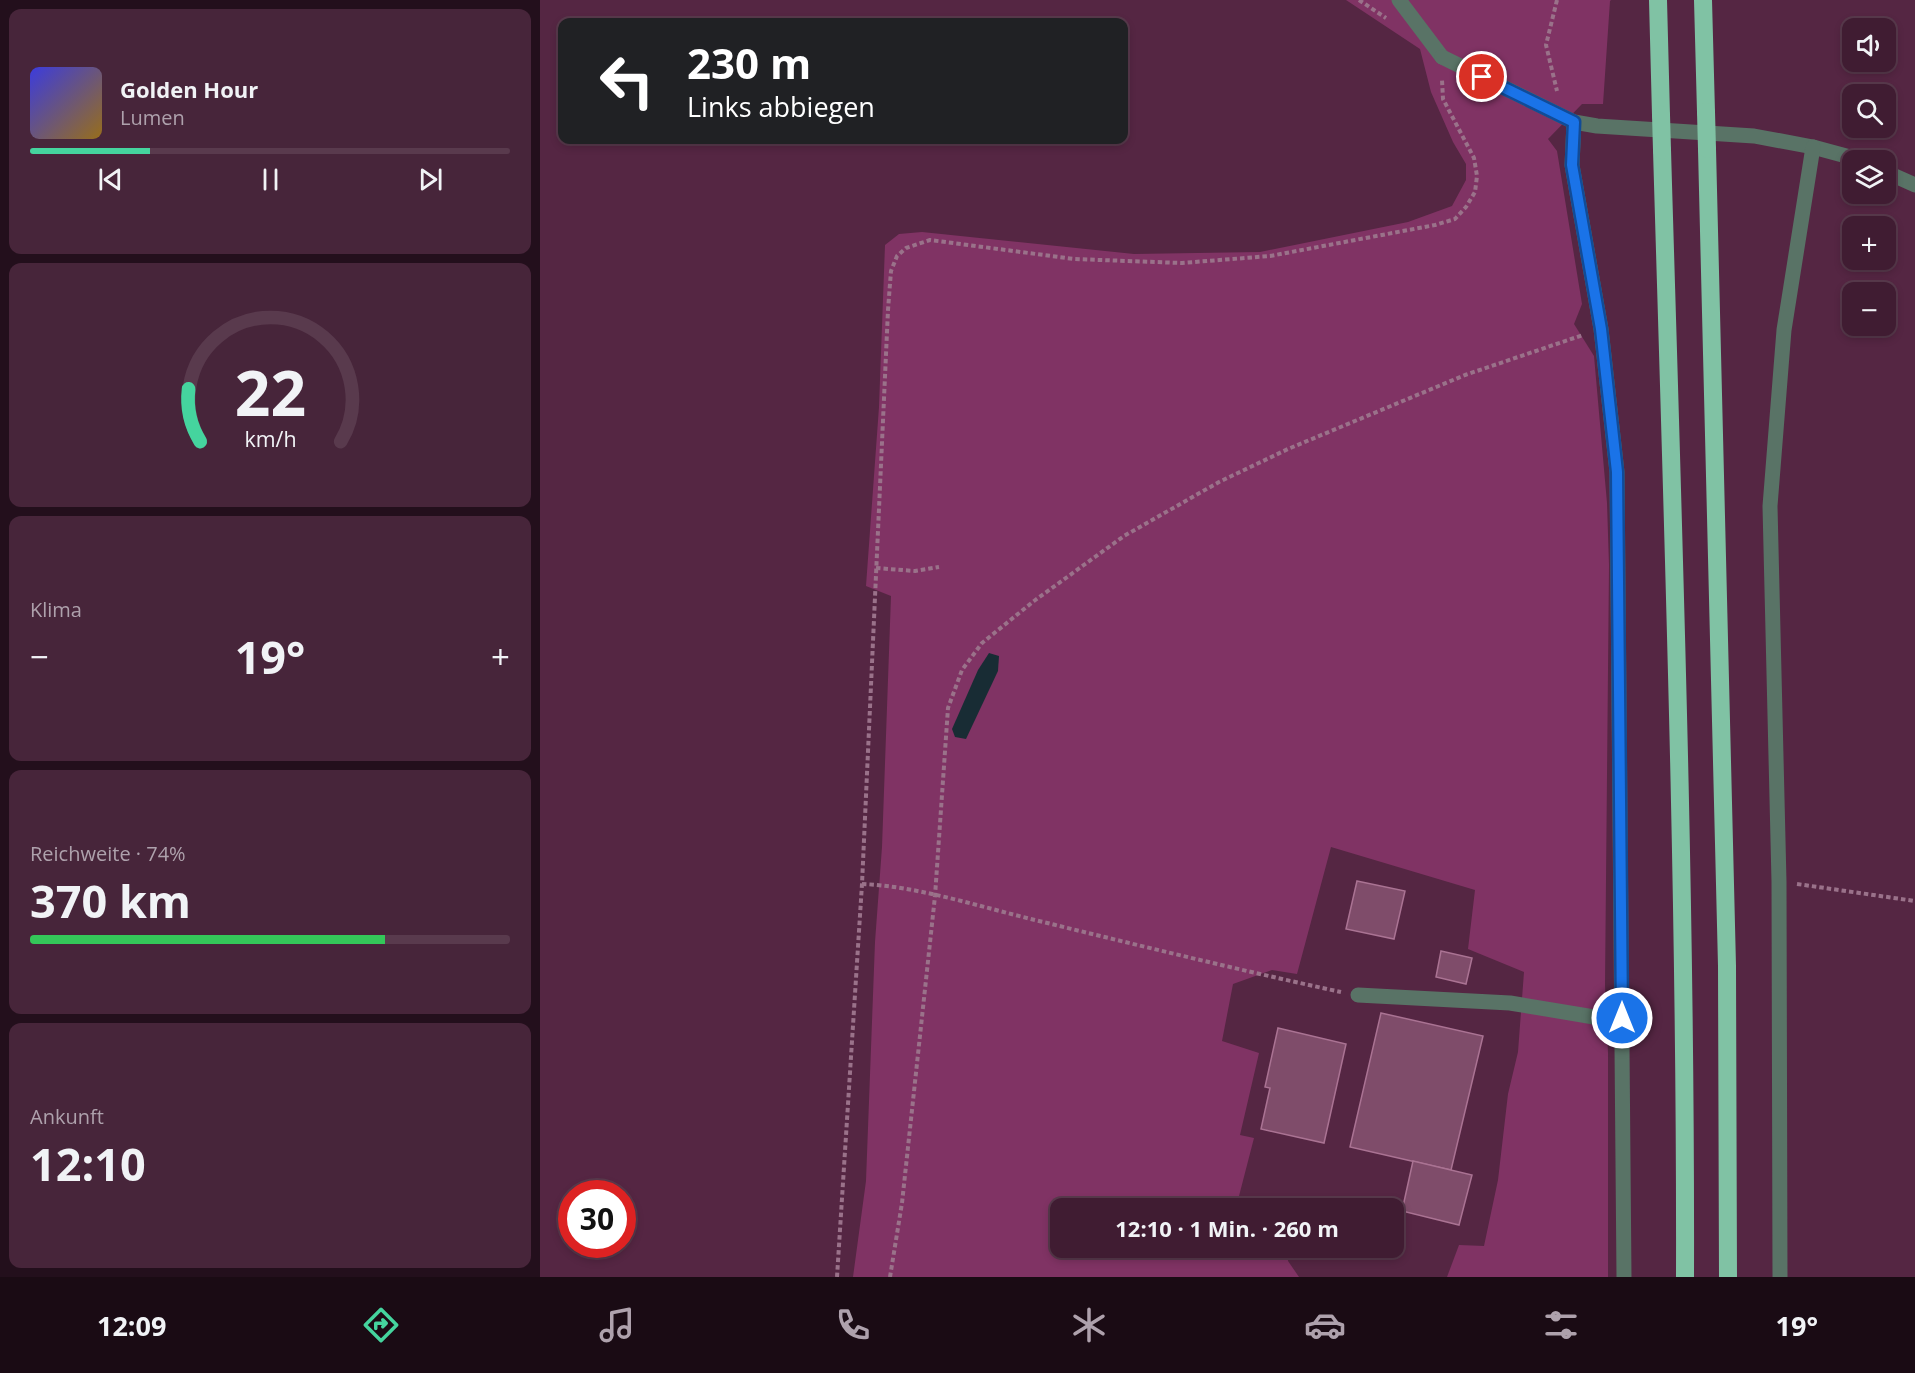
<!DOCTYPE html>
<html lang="de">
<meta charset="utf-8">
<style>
body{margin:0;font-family:"Open Sans",sans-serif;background:#47253a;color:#f1f3f6;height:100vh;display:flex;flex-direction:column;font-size:22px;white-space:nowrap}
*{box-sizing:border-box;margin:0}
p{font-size:20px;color:#aea1ac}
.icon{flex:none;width:33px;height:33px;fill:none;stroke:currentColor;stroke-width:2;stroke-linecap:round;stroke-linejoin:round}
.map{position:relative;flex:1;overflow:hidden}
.panel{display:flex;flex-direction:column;gap:9px;padding:9px;background:#230f1c;width:540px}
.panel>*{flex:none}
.banner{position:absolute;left:18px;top:18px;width:570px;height:126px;border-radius:12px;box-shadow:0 3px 9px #0003,0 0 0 2px #593a4d;background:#202124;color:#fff;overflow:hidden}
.controls{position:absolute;left:1302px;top:18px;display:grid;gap:12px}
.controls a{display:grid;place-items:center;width:54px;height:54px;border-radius:12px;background:#401c32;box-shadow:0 3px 9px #0003,0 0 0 2px #593a4d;font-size:30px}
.speed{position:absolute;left:18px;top:1180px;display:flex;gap:12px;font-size:30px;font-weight:700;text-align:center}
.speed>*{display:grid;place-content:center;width:78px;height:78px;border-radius:50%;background:#401c32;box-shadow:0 3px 9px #0003,0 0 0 2px #593a4d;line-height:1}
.speed .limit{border:9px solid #d22;background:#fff;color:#111}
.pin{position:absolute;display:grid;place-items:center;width:51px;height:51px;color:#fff;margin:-26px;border:3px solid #fff;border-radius:50%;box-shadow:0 2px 6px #0007}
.me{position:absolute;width:66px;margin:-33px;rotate:0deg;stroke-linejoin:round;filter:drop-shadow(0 0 4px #0008)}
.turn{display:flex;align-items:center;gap:21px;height:126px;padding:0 30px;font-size:27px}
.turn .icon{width:78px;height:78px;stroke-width:2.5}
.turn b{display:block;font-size:42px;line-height:51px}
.big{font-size:45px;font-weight:700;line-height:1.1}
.panel .card{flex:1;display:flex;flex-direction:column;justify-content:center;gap:9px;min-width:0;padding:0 21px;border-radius:12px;background:#47253a}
.panel .dial{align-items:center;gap:0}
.dial svg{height:156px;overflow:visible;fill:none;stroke:#593a4d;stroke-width:7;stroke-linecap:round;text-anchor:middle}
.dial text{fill:#f1f3f6;stroke:none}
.song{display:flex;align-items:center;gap:18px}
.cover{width:72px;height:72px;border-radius:9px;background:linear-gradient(135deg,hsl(240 70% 55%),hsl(40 70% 35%))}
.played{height:6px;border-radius:3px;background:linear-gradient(90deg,#45d49e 25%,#593a4d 25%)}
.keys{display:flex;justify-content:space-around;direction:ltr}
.heat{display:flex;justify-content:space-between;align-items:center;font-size:33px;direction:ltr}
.charge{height:9px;border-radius:4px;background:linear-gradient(90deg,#34c759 74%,#593a4d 0)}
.trip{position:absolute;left:510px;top:1198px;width:354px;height:60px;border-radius:12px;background:#401c32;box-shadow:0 3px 9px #0003,0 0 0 2px #593a4d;font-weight:700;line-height:60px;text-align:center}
.menu{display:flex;height:96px;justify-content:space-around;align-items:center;background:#1a0b14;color:#aea1ac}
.menu .icon{width:42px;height:42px}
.menu .selected{color:#45d49e}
.menu b{font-size:27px;color:#f1f3f6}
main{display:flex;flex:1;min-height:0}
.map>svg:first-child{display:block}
.green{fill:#803364}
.water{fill:#182c34}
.building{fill:#7f4c6a;stroke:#aa7393;stroke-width:1.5}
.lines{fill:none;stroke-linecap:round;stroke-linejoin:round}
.path{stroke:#9a728a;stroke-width:4;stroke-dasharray:4.5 3;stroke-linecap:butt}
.service{stroke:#597366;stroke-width:15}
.minor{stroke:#597366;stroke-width:15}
.motorway{stroke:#80c2a4;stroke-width:18}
.motorway-bridge{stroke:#80c2a4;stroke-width:18}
.route-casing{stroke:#114b97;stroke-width:15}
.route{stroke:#1a73e8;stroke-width:10}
</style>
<main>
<section class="panel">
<div class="card">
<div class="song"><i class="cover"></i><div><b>Golden Hour</b><p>Lumen</p></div></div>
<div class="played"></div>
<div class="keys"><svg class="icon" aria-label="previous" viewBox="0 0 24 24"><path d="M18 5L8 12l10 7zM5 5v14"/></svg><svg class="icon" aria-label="pause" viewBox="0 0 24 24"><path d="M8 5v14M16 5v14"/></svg><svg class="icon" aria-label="next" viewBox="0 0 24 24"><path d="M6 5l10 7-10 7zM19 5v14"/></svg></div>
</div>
<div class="card dial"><svg viewBox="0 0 100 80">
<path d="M14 69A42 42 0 1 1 86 69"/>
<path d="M14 69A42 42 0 0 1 8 42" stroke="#45d49e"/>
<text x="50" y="56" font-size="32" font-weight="700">22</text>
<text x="50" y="72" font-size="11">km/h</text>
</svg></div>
<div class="card"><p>Klima</p>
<div class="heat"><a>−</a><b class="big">19°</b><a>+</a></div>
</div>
<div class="card"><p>Reichweite · 74%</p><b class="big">370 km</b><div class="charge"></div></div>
<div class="card"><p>Ankunft</p><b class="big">12:10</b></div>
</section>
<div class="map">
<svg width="1375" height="1277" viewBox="0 0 1375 1277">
<rect width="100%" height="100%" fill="#552643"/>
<path class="green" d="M 806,0 L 1071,0 L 1070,1 L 1063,104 L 1042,104 L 1008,139 L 1017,151 L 1042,304 L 1034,324 L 1054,356 L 1067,503 L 1069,565 L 1065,985 L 1068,1053 L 1068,1277 L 907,1277 L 919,1245 L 944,1246 L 958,1180 L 968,1094 L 978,1052 L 984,972 L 928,949 L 935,890 L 791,847 L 757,974 L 732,970 L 693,984 L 682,1041 L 719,1053 L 700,1135 L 714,1138 L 699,1196 L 748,1207 L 748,1209 L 520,1209 L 520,1248 L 747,1248 L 748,1261 L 759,1277 L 313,1277 L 326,1181 L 335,942 L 342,847 L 351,596 L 326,586 L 339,407 L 345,245 L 359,234 L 382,232 L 594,254 L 720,252 L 868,222 L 912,206 L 926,180 L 926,164 L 913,142 L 891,92 L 880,49 Z"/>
<path class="water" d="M 449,653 L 459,656 L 458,671 L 426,739 L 415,737 L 412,729 L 438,670 Z"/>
<g class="building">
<path d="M 817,881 L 865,891 L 854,939 L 806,929 Z"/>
<path d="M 901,951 L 932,958 L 926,984 L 896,977 Z"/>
<path d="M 841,1013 L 943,1036 L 911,1170 L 810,1147 Z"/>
<path d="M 738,1028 L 806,1044 L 784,1143 L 721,1129 L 730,1088 L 725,1087 Z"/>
<path d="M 873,1161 L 932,1175 L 919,1225 L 862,1211 Z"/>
</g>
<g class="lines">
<g class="path">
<path d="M 819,0 L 846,18"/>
<path d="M 1017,0 L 1006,45 L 1017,91"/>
<path d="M 336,568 L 375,571 L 399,567"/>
<path d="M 322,884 C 377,886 441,907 495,920 C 597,945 699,970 801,992"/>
<path d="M 1257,884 L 1375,901"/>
<path d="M 297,1277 L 322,884 L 348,310 L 351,271 L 357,256 L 366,248 L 390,240 L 534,259 L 642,263 L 730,256 L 895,225 L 915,219 L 926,207 L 935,192 L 937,176 L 934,158 L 903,99 L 902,80"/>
<path d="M 350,1277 L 362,1203 L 395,896 L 408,708 L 422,670 L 442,643 L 494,601 L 584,536 L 679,482 L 748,449 L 925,375 L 1043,335"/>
</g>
<g class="service">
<path d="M 859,0 L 902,57"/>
<path d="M 818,995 L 970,1003 L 1054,1017 L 1082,1018"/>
</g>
<g class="minor">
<path d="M 902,57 L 1034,122 L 1057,126 L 1214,136 L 1273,147 L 1321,160"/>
<path d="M 1034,122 L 1032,165 L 1061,329 L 1077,472 L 1084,1277"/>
<path d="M 1346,172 L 1375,185"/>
<path d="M 1240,1277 L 1239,882 L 1230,506 L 1244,330 L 1273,147"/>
</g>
<g class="motorway">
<path d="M 1118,0 L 1121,115"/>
<path d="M 1163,0 L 1166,112"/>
<path d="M 1167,149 L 1187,966 L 1188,1277"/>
<path d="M 1122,150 C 1133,525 1146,901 1145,1277"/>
</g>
<g class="motorway-bridge">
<path d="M 1166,112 L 1167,149"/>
<path d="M 1121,115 L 1122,150"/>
</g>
</g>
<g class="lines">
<defs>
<path id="route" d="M 942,77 L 1034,122 L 1032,165 L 1061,329 L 1077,472 L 1082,1018"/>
</defs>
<use href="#route" class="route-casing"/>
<use href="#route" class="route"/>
</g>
</svg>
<div class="controls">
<a><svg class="icon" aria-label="sound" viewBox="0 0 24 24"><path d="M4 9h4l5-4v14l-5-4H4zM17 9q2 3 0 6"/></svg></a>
<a><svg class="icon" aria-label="search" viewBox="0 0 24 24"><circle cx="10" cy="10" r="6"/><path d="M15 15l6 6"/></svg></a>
<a><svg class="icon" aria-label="layers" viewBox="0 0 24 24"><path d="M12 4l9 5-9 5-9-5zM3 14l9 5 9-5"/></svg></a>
<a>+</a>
<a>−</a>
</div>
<div class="speed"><div class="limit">30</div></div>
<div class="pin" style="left:942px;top:77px;background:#d93025"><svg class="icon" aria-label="arrive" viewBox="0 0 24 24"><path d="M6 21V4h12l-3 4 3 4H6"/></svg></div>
<svg class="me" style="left:1082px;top:1018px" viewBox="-20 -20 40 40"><circle r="17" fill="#1a73e8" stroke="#fff" stroke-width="3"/><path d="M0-11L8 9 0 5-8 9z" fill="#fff"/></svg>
<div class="trip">12:10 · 1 Min. · 260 m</div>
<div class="banner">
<div class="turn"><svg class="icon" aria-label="left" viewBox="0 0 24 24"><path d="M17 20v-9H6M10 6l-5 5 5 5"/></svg><div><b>230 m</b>Links abbiegen</div></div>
</div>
</div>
</main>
<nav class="menu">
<b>12:09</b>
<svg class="icon selected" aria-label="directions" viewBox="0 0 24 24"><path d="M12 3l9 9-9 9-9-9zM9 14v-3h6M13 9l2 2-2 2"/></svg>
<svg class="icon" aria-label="music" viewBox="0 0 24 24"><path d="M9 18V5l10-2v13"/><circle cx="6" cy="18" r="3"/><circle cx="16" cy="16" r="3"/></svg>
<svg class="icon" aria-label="phone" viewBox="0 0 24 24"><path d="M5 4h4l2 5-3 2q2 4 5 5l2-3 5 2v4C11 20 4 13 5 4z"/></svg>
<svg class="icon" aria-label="climate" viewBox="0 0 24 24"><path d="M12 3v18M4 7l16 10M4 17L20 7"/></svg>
<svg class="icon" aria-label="car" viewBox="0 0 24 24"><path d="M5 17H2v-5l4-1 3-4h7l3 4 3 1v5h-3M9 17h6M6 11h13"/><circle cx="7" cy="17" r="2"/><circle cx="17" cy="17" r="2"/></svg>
<svg class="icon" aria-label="filters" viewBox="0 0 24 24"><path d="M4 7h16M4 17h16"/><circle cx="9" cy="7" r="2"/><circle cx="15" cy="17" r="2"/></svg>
<b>19°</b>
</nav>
